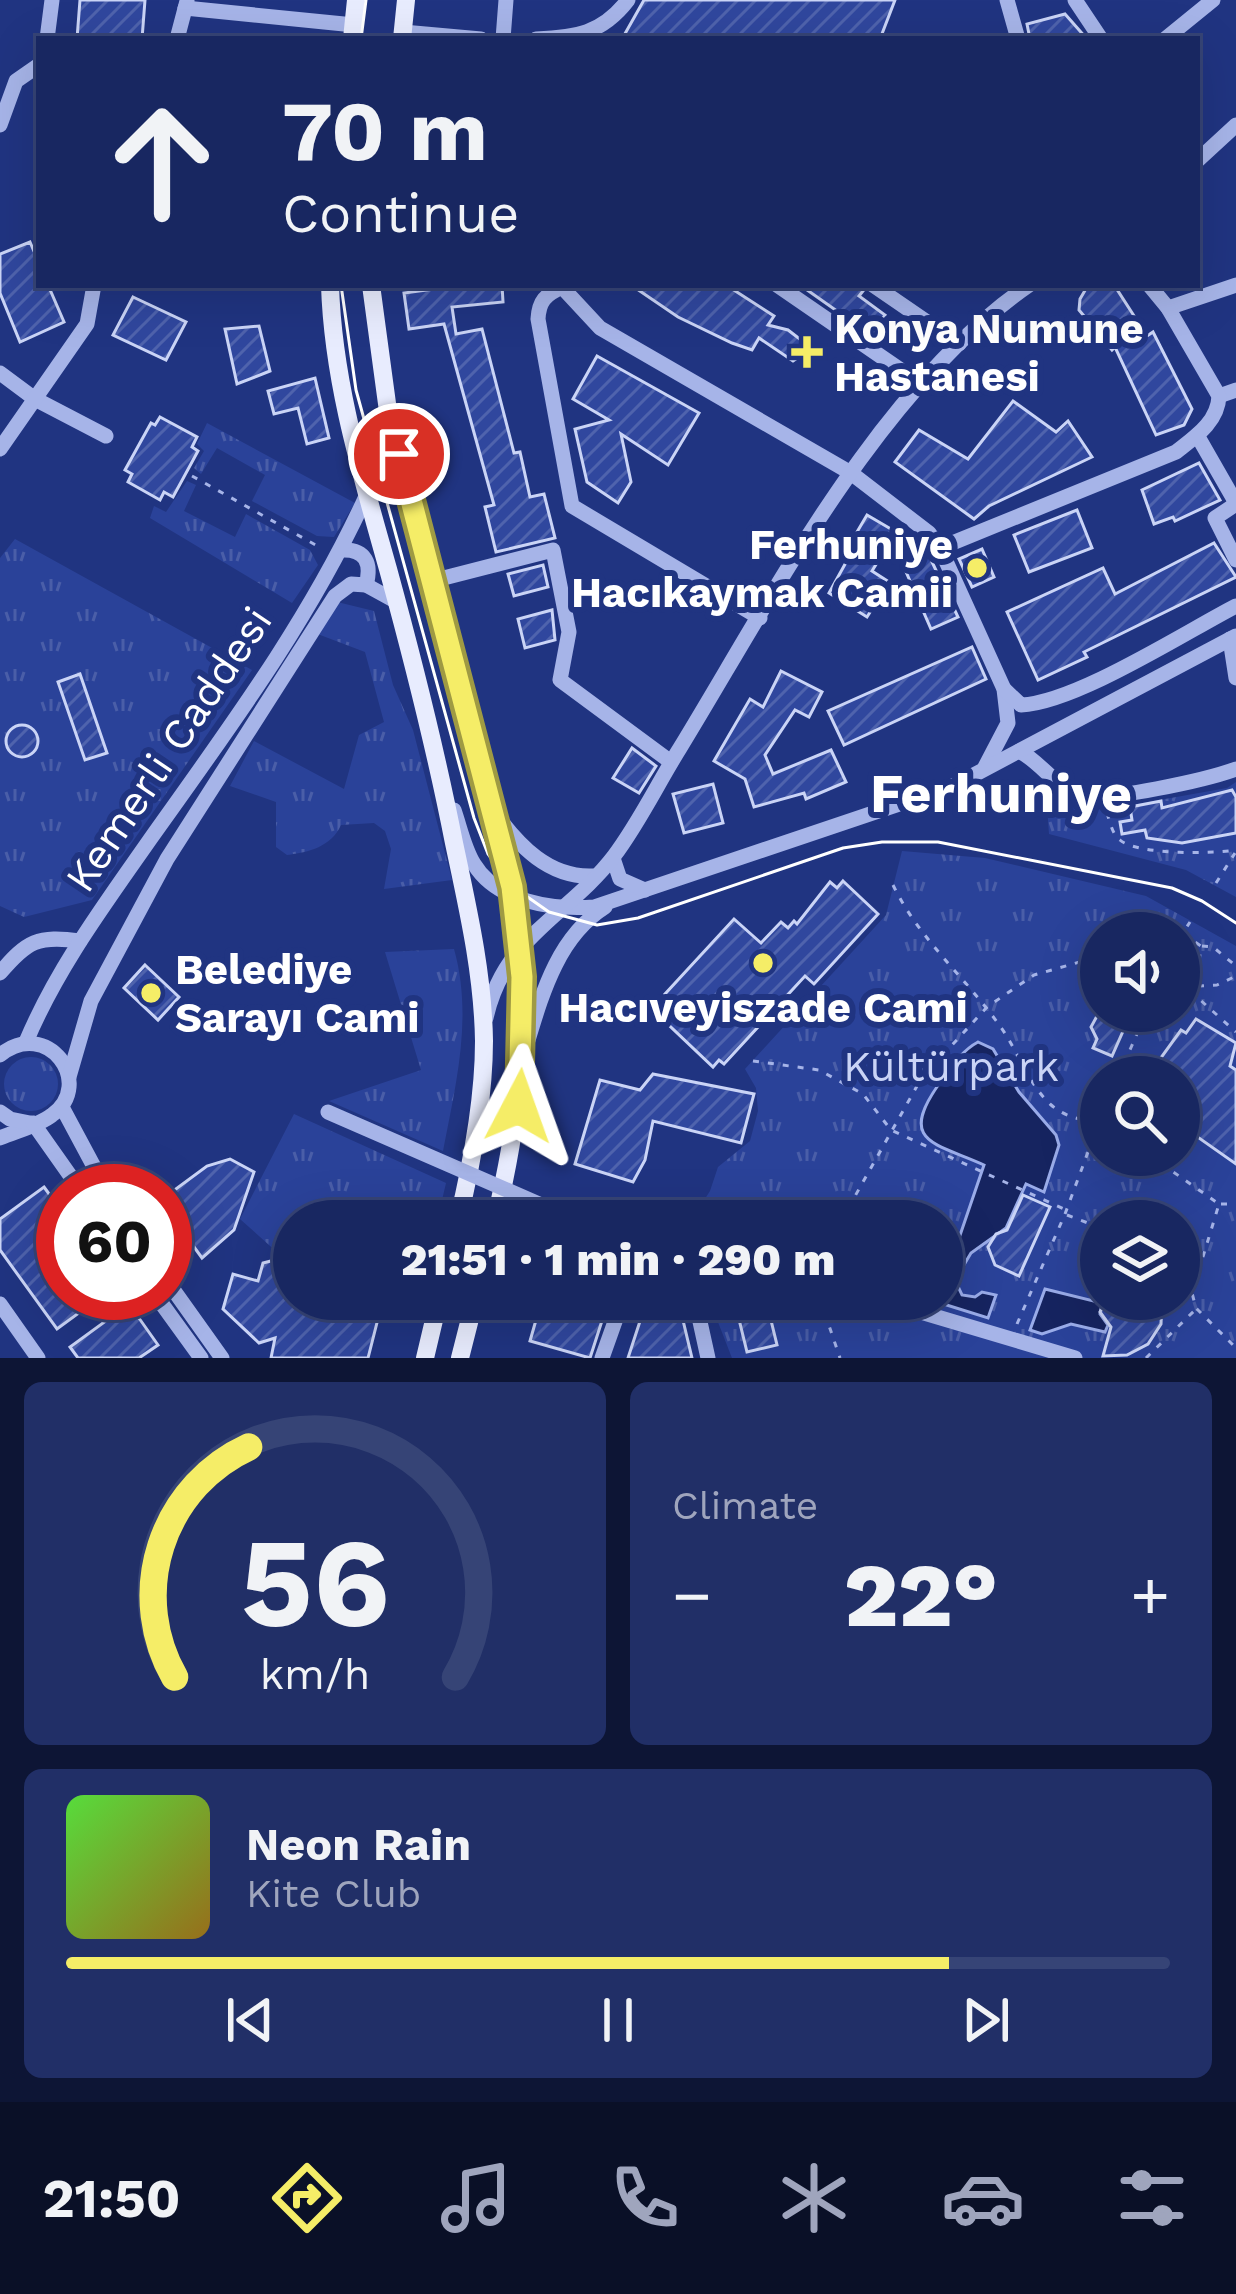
<!DOCTYPE html>
<meta charset="utf-8">
<style>
body{margin:0;font-family:"Work Sans",sans-serif;background:#212f67;color:#f1f3f6;height:100vh;display:flex;flex-direction:column;font-size:45px;white-space:nowrap}
*{box-sizing:border-box;margin:0}
p{font-size:39px;color:#9fa5bd}
.icon{flex:none;width:66px;height:66px;fill:none;stroke:currentColor;stroke-width:2;stroke-linecap:round;stroke-linejoin:round}
.map{position:relative;height:1358px;overflow:hidden}
.side{display:flex;flex-direction:column;gap:24px;padding:24px;background:#0d1535;flex:1}
.side>*{flex:none}
.hud{position:absolute;left:36px;top:36px;width:1164px;height:252px;border-radius:0px;box-shadow:0 12px 48px #0002,0 0 0 3px #364476;background:#182761;color:#f1f3f6;overflow:hidden}
.fabs{position:absolute;left:1080px;top:912px;display:grid;gap:24px}
.fabs a{display:grid;place-items:center;width:120px;height:120px;border-radius:50%;background:#182761;box-shadow:0 12px 48px #0002,0 0 0 3px #364476;font-size:60px}
.speed{position:absolute;left:36px;top:1164px;display:flex;gap:24px;font-size:60px;font-weight:700;text-align:center}
.speed>*{display:grid;place-content:center;width:156px;height:156px;border-radius:50%;background:#182761;box-shadow:0 12px 48px #0002,0 0 0 3px #364476;line-height:1}
.speed .limit{border:18px solid #d22;background:#fff;color:#111}
.pin{position:absolute;display:grid;place-items:center;width:102px;height:102px;color:#fff;margin:-51px;border:6px solid #fff;border-radius:50%;box-shadow:0 3px 12px #0007}
.me{position:absolute;width:132px;margin:-66px;rotate:4deg;stroke-linejoin:round;filter:drop-shadow(0 0 9px #0008)}
.turn{display:flex;align-items:center;gap:42px;height:252px;padding:0 48px;font-size:54px}
.turn .icon{width:156px;height:156px;stroke-width:2.5}
.turn b{display:block;font-size:84px;line-height:102px}
.big{font-size:90px;font-weight:800;line-height:1.1}
.side .tile{flex:1;display:flex;flex-direction:column;justify-content:center;gap:18px;min-width:0;padding:0 42px;border-radius:18px;background:#212f67}
.side .dial{align-items:center;gap:0}
.dial svg{height:312px;overflow:visible;fill:none;stroke:#364476;stroke-width:7;stroke-linecap:round;text-anchor:middle}
.dial text{fill:#f1f3f6;stroke:none}
.song{display:flex;align-items:center;gap:36px}
.cover{width:144px;height:144px;border-radius:18px;background:linear-gradient(135deg,hsl(110 70% 55%),hsl(40 70% 35%))}
.played{height:12px;border-radius:6px;background:linear-gradient(90deg,#f5ed67 80%,#364476 80%)}
.keys{display:flex;justify-content:space-around;direction:ltr}
.heat{display:flex;justify-content:space-between;align-items:center;font-size:66px;direction:ltr}
.side .tiles{flex:1;display:grid;gap:24px;grid-template-columns:1fr 1fr}
.tile:last-child{grid-column:span 2}
.trip{position:absolute;left:273px;top:1200px;width:690px;height:120px;border-radius:60px;background:#182761;box-shadow:0 12px 48px #0002,0 0 0 3px #364476;font-weight:800;line-height:120px;text-align:center}
.tab-bar{display:flex;height:192px;justify-content:space-around;align-items:center;background:#0a1027;color:#9fa5bd}
.tab-bar .icon{width:84px;height:84px}
.tab-bar .on{color:#f5ed67}
.tab-bar b{font-size:54px;color:#f1f3f6}
.map>svg:first-child{display:block}
.grass{fill:url(#grass-tufts);fill-rule:evenodd}
.water{fill:#162460;stroke:#9aace9;stroke-width:3}
.building{fill:url(#building-hatch);stroke:#cad4f6;stroke-width:3}
.lines{fill:none;stroke-linecap:round;stroke-linejoin:round}
.path{stroke:#a6b4e8;stroke-width:3;stroke-dasharray:6 9;stroke-linecap:butt}
.minor{stroke:#a6b4e8;stroke-width:15}
.major{stroke:#e8ecfe;stroke-width:18}
.tram{stroke:#fff;stroke-width:3}
.minor-bridge{stroke:#a6b4e8;stroke-width:15}
.route-casing{stroke:#9f9a43;stroke-width:30}
.route{stroke:#f5ed67;stroke-width:21}
.poi-dot{fill:#f5ed67;stroke:#203481;stroke-width:4.5}
.labels{text-anchor:middle;stroke-width:12;stroke-linejoin:round;paint-order:stroke}
.poi-label{font-size:42px;font-weight:bold;fill:#fff;stroke:#203481;text-anchor:start}
.street-label{font-size:42px;fill:#fff;stroke:#203481}
.park-label{font-size:42px;fill:#cad4f6;stroke:#203481}
.district-label{font-size:54px;font-weight:bold;fill:#fff;stroke:#203481}
</style>
<div class="map">
<svg width="1236" height="1358" viewBox="0 0 1236 1358">
<defs>
<pattern id="grass-tufts" width="24" height="20" patternUnits="userSpaceOnUse" patternTransform="scale(3)"><rect width="24" height="20" fill="#2a4299"/><path d="M3 7l-1-3M5 7V3M7 7l1-3M15 17l-1-3M17 17v-4M19 17l1-3" fill="none" stroke="#4a5ea8"/></pattern>
<pattern id="building-hatch" width="6" height="6" patternUnits="userSpaceOnUse" patternTransform="scale(3)"><rect width="6" height="6" fill="#30479e"/><path d="M-1 1l2-2M0 6l6-6M5 7l2-2" fill="none" stroke="#4f63ad"/></pattern>
</defs>
<rect width="100%" height="100%" fill="#203481"/>
<g class="grass">
<path d="M 207,423 L 355,503 L 334,537 L 317,536 L 252,501 L 265,475 L 217,448 L 201,474 L 194,468 L 204,451 L 197,444 Z"/>
<path d="M 187,481 L 196,485 L 184,511 L 235,537 L 246,514 L 310,550 L 318,565 L 292,603 L 150,518 L 154,506 L 166,512 Z"/>
<path d="M 15,539 L 252,670 L 92,900 L 24,917 L 0,906 L 0,558 Z"/>
<path d="M 333,601 L 374,611 L 393,685 L 413,730 L 452,880 L 384,889 L 391,849 L 385,831 L 374,823 L 341,825 C 331,847 309,852 287,855 L 276,847 L 276,802 L 230,786 L 254,741 L 344,789 L 359,735 L 384,722 L 365,652 L 315,633 Z"/>
<path d="M 1236,782 L 1236,897 L 1186,870 L 1049,834 L 1047,806 L 1116,797 L 1120,807 L 1227,788 Z"/>
<path d="M 902,851 L 985,858 L 1146,896 L 1236,946 L 1236,1358 L 732,1358 L 709,1299 L 942,1299 L 942,1221 L 691,1221 L 710,1191 L 718,1167 L 750,1141 L 758,1111 L 756,1088 L 745,1069 L 886,915 ZM 1101,933 L 1179,933 L 1179,1011 L 1101,1011 ZM 1101,1077 L 1179,1077 L 1179,1155 L 1101,1155 ZM 1101,1221 L 1179,1221 L 1179,1299 L 1101,1299 Z"/>
<path d="M 454,949 C 473,1017 456,1083 443,1151 L 329,1101 L 421,1070 L 385,952 Z"/>
<circle cx="31" cy="1084" r="27"/>
<path d="M 294,1114 L 446,1183 L 437,1221 L 294,1221 L 294,1251 L 279,1254 L 240,1219 Z"/>
</g>
<g class="water">
<path d="M 978,1042 L 993,1049 L 1019,1092 L 1056,1135 L 1059,1145 L 1044,1192 L 1026,1184 L 1006,1228 L 971,1253 L 955,1280 L 962,1295 L 975,1297 L 982,1292 L 996,1295 L 988,1318 L 937,1302 L 942,1299 L 942,1288 L 984,1165 C 936,1143 897,1143 939,1084 C 950,1069 961,1051 978,1042 Z"/>
<path d="M 1045,1289 L 1102,1303 L 1100,1314 L 1108,1325 L 1105,1332 L 1071,1324 L 1042,1334 L 1030,1330 Z"/>
</g>
<g class="building">
<path d="M 80,0 L 145,0 L 142,39 L 77,39 Z"/>
<path d="M 644,0 L 895,0 L 880,39 L 622,39 Z"/>
<path d="M 1065,14 L 1087,39 L 1030,39 L 1027,24 Z"/>
<path d="M 30,242 L 39,263 L 39,285 L 48,285 L 64,322 L 20,342 L 0,293 L 0,254 Z"/>
<path d="M 464,285 L 502,285 L 503,302 L 452,307 L 456,334 L 482,329 L 514,453 L 520,452 L 530,497 L 544,494 L 555,538 L 496,552 L 485,507 L 494,505 L 444,324 L 409,329 L 404,293 Z"/>
<path d="M 631,285 L 726,285 L 774,316 L 768,325 L 788,330 L 805,343 L 806,352 L 793,361 L 759,338 L 752,350 L 732,343 L 678,317 Z"/>
<path d="M 800,285 L 855,285 L 863,291 L 859,296 L 885,315 L 871,335 Z"/>
<path d="M 1094,285 L 1116,288 L 1147,336 L 1153,332 L 1192,409 L 1184,425 L 1156,435 L 1115,347 L 1112,350 L 1079,310 L 1080,299 L 1087,287 Z"/>
<path d="M 133,297 L 186,322 L 166,360 L 113,335 Z"/>
<path d="M 259,326 L 270,371 L 237,384 L 225,329 Z"/>
<path d="M 597,356 L 699,413 L 668,465 L 621,434 L 631,482 L 618,503 L 587,482 L 575,429 L 609,420 L 573,399 Z"/>
<path d="M 315,378 L 329,438 L 307,444 L 298,408 L 274,414 L 268,391 Z"/>
<path d="M 1013,401 L 1056,432 L 1068,421 L 1092,457 L 989,506 L 974,519 L 895,462 L 919,430 L 968,459 Z"/>
<path d="M 160,417 L 197,437 L 192,447 L 198,451 L 173,497 L 164,492 L 160,500 L 128,482 L 132,474 L 125,470 L 151,423 L 155,425 Z"/>
<path d="M 1199,463 L 1220,500 L 1175,521 L 1173,517 L 1154,524 L 1142,490 Z"/>
<path d="M 1077,510 L 1092,548 L 1029,572 L 1014,535 Z"/>
<path d="M 867,515 L 896,532 L 872,571 L 889,582 L 867,617 L 829,593 L 849,557 L 844,554 Z"/>
<path d="M 1214,543 L 1236,577 L 1084,652 L 1087,657 L 1038,680 L 1007,612 L 1103,568 L 1115,594 Z"/>
<path d="M 925,547 L 958,617 L 931,629 L 900,558 Z"/>
<path d="M 982,549 L 994,577 L 972,587 L 959,559 Z"/>
<path d="M 543,565 L 548,587 L 514,596 L 508,574 Z"/>
<path d="M 552,610 L 555,640 L 525,648 L 518,619 Z"/>
<path d="M 972,647 L 986,679 L 844,745 L 828,711 Z"/>
<path d="M 781,671 L 822,692 L 809,717 L 795,710 L 765,755 L 773,774 L 831,750 L 846,782 L 806,799 L 804,793 L 754,807 L 745,779 L 714,761 L 750,699 L 763,707 Z"/>
<path d="M 80,674 L 107,753 L 85,760 L 58,682 Z"/>
<circle cx="22" cy="741" r="16"/>
<path d="M 632,748 L 656,766 L 639,793 L 613,778 Z"/>
<path d="M 713,784 L 723,823 L 684,833 L 673,794 Z"/>
<path d="M 1232,790 L 1236,797 L 1236,833 L 1182,843 L 1147,838 L 1145,830 L 1122,834 L 1120,822 L 1132,820 L 1130,807 L 1161,801 L 1162,808 Z"/>
<path d="M 843,881 L 878,914 L 814,984 L 805,976 L 724,1064 L 719,1060 L 713,1067 L 655,1012 L 669,998 L 665,994 L 734,919 L 761,943 L 781,922 L 788,928 L 794,921 L 797,924 L 830,882 L 837,888 Z"/>
<path d="M 145,965 L 179,997 L 158,1020 L 124,988 Z"/>
<path d="M 1111,1011 L 1132,1011 L 1112,1056 L 1093,1048 L 1097,1039 L 1091,1027 L 1097,1016 Z"/>
<path d="M 1196,1019 L 1236,1043 L 1230,1066 L 1236,1070 L 1236,1164 L 1192,1133 L 1188,1139 L 1179,1133 L 1179,1077 L 1147,1077 L 1181,1030 L 1186,1033 Z"/>
<path d="M 653,1074 L 754,1094 L 741,1143 L 653,1121 L 645,1160 L 633,1182 L 575,1164 L 600,1080 L 640,1090 Z"/>
<path d="M 230,1159 L 254,1172 L 234,1230 L 202,1258 L 165,1207 L 165,1197 L 207,1166 Z"/>
<path d="M 44,1187 L 63,1213 L 63,1293 L 106,1293 L 57,1329 L 0,1250 L 0,1219 Z"/>
<path d="M 1023,1195 L 1050,1207 L 1019,1276 L 995,1265 L 988,1247 L 996,1234 L 1007,1230 Z"/>
<path d="M 294,1255 L 294,1299 L 383,1299 L 368,1358 L 271,1358 L 275,1338 L 259,1343 L 223,1309 L 233,1274 L 258,1281 L 263,1263 Z"/>
<path d="M 542,1299 L 609,1299 L 590,1358 L 530,1341 Z"/>
<path d="M 1107,1299 L 1162,1299 L 1161,1324 L 1148,1344 L 1127,1355 L 1103,1356 L 1111,1327 L 1100,1312 Z"/>
<path d="M 766,1300 L 777,1345 L 747,1352 L 736,1307 Z"/>
<path d="M 129,1304 L 158,1345 L 139,1358 L 78,1358 L 70,1347 Z"/>
<path d="M 643,1312 L 681,1312 L 692,1358 L 628,1358 Z"/>
</g>
<g class="lines">
<g class="path">
<path d="M 192,476 L 321,548"/>
<path d="M 1107,813 C 1110,822 1112,834 1120,840 C 1137,855 1212,854 1236,850"/>
<path d="M 1216,883 L 1235,853"/>
<path d="M 893,885 C 919,939 965,977 1000,1026 C 1018,1051 1027,1082 1050,1104 C 1066,1118 1081,1120 1101,1122"/>
<path d="M 1183,934 L 1201,946 L 1195,994"/>
<path d="M 1179,939 L 1190,922"/>
<path d="M 1202,946 L 1213,947 L 1236,966"/>
<path d="M 1179,981 L 1236,1032"/>
<path d="M 1198,986 L 1217,985 L 1236,976"/>
<path d="M 753,1061 L 819,1070 L 863,1094 L 891,1130 L 1066,1210"/>
<path d="M 1118,1077 L 1147,1011"/>
<path d="M 1149,1155 L 1219,1204 L 1192,1293 L 1196,1308 L 1236,1348"/>
<path d="M 1221,1204 L 1236,1204"/>
<path d="M 1067,1215 L 1101,1228"/>
<path d="M 841,1221 L 921,1079 L 987,1007 L 1034,975 L 1101,956"/>
<path d="M 1179,1257 L 1199,1265"/>
<path d="M 820,1299 L 840,1358"/>
<path d="M 1017,1324 L 1065,1214 L 1101,1117"/>
<path d="M 1146,1358 L 1195,1310"/>
</g>
<g class="minor">
<path d="M 1007,0 L 1018,39"/>
<path d="M 1075,0 L 1101,39"/>
<path d="M 185,8 L 354,25"/>
<path d="M 403,32 L 481,39"/>
<path d="M 47,39 L 52,0"/>
<path d="M 177,39 L 187,1"/>
<path d="M 503,39 L 506,0"/>
<path d="M 536,39 C 576,37 602,34 628,0"/>
<path d="M 1165,39 L 1213,0"/>
<path d="M 0,125 L 16,81 L 39,65"/>
<path d="M 1197,161 L 1236,125"/>
<path d="M 560,285 L 600,328 L 851,473 L 929,533 L 940,548 L 1004,689 L 1008,723 L 985,767"/>
<path d="M 777,285 L 921,384"/>
<path d="M 873,285 L 959,344"/>
<path d="M 562,287 C 545,295 539,301 538,319 L 572,506 L 760,618"/>
<path d="M 1168,308 L 1236,285"/>
<path d="M 0,373 L 35,399 L 106,436"/>
<path d="M 1219,396 L 1236,390"/>
<path d="M 1197,435 L 1236,503"/>
<path d="M 0,449 L 87,324 L 94,285"/>
<path d="M 1236,504 L 1215,518 L 1236,560"/>
<path d="M 940,548 L 1176,452 C 1195,437 1218,422 1219,396 L 1168,308 L 1149,285"/>
<path d="M 342,550 C 366,549 372,564 366,585"/>
<path d="M 432,581 L 553,550 L 569,632 L 560,680 L 671,762"/>
<path d="M 1230,639 L 1236,678"/>
<path d="M 1004,689 L 1021,705 C 1075,703 1184,633 1236,606"/>
<path d="M 1019,751 C 1041,762 1056,788 1079,795 C 1104,803 1209,779 1236,769"/>
<path d="M 454,810 C 460,827 464,848 474,864 C 497,902 553,910 594,907 L 953,786 L 1236,636"/>
<path d="M 495,813 C 519,846 549,878 593,876"/>
<path d="M 613,858 L 620,879 L 645,890"/>
<path d="M 0,973 C 27,941 38,935 80,941"/>
<path d="M 486,1018 C 504,936 568,916 614,856 C 639,823 658,783 680,748 C 774,594 879,388 1029,285"/>
<path d="M 26,1042 C 57,968 105,904 151,838 C 230,727 311,618 367,494"/>
<path d="M 525,1050 C 541,998 556,938 605,907"/>
<path d="M 0,1055 C 47,1017 96,1083 52,1115 C 38,1126 16,1131 0,1138"/>
<path d="M 69,1077 L 91,1001 L 167,859 L 335,596 L 351,584 L 366,585 L 397,602"/>
<path d="M 62,1107 L 107,1191"/>
<path d="M 0,1112 L 10,1119 L 30,1123"/>
<path d="M 33,1123 L 81,1191"/>
<path d="M 165,1278 L 222,1358"/>
<path d="M 154,1293 L 201,1358"/>
<path d="M 695,1299 L 708,1358"/>
<path d="M 877,1299 L 1075,1358"/>
<path d="M 0,1304 L 38,1358"/>
<path d="M 602,1358 L 623,1299"/>
</g>
<g class="major">
<path d="M 352,39 L 356,0"/>
<path d="M 402,39 L 406,0"/>
<path d="M 330,285 C 333,383 362,476 388,569 C 413,660 436,751 454,843 C 468,909 483,974 484,1041 C 484,1101 472,1163 458,1221"/>
<path d="M 371,285 L 388,411 L 513,895 C 528,1017 524,1102 495,1221"/>
<path d="M 425,1358 L 439,1299"/>
<path d="M 460,1358 L 475,1299"/>
</g>
<g class="tram">
<path d="M 361,39 L 366,0"/>
<path d="M 341,285 L 356,390 L 474,818 L 488,854 L 509,884 L 549,912 L 597,925 L 638,918 L 843,848 L 882,842 L 938,842 L 1172,888 L 1202,901 L 1236,923"/>
</g>
<path class="minor-bridge" d="M 328,1112 L 578,1221"/>
</g>
<g class="lines">
<defs>
<path id="route" d="M 399,454 L 512,887 L 522,977 L 519,1106"/>
</defs>
<use href="#route" class="route-casing"/>
<use href="#route" class="route"/>
</g>
<g class="poi-dot">
<path d="M801 334h12v12h12v12h-12v12h-12v-12h-12v-12h12z"/>
<circle cx="977" cy="568" r="12"/>
<circle cx="763" cy="963" r="12"/>
<circle cx="151" cy="993" r="12"/>
</g>
<g class="labels">
<g class="poi-label">
<text x="834" y="343">Konya Numune<tspan x="834" dy="48">Hastanesi</tspan></text>
<text x="953" y="559" text-anchor="end">Ferhuniye<tspan x="953" dy="48">Hacıkaymak Camii</tspan></text>
<text x="175" y="984">Belediye<tspan x="175" dy="48">Sarayı Cami</tspan></text>
<text x="763" y="1022" text-anchor="middle">Hacıveyiszade Cami</text>
</g>
<g class="street-label">
<text transform="translate(168 749) rotate(-56)" y="15">Kemerli Caddesi</text>
</g>
<g class="park-label">
<text x="951" y="1081">Kültürpark</text>
</g>
<g class="district-label">
<text x="1001" y="812">Ferhuniye</text>
</g>
</g>
</svg>
<div class="fabs">
<a><svg class="icon" aria-label="sound" viewBox="0 0 24 24"><path d="M4 9h4l5-4v14l-5-4H4zM17 9q2 3 0 6"/></svg></a>
<a><svg class="icon" aria-label="search" viewBox="0 0 24 24"><circle cx="10" cy="10" r="6"/><path d="M15 15l6 6"/></svg></a>
<a><svg class="icon" aria-label="layers" viewBox="0 0 24 24"><path d="M12 4l9 5-9 5-9-5zM3 14l9 5 9-5"/></svg></a>
</div>
<div class="speed"><div class="limit">60</div></div>
<div class="pin" style="left:399px;top:454px;background:#d93025"><svg class="icon" aria-label="arrive" viewBox="0 0 24 24"><path d="M6 21V4h12l-3 4 3 4H6"/></svg></div>
<svg class="me" style="left:519px;top:1106px" viewBox="-20 -20 40 40"><path d="M0-17L14 15 0 8-14 15z" fill="#f5ed67" stroke="#fff" stroke-width="4"/></svg>
<div class="trip">21:51 · 1 min · 290 m</div>
<div class="hud">
<div class="turn"><svg class="icon" aria-label="ahead" viewBox="0 0 24 24"><path d="M12 20V5M6 11l6-6 6 6"/></svg><div><b>70 m</b>Continue</div></div>
</div>
</div>
<section class="side">
<div class="tiles">
<div class="tile dial"><svg viewBox="0 0 100 80">
<path d="M14 69A42 42 0 1 1 86 69"/>
<path d="M14 69A42 42 0 0 1 33 10" stroke="#f5ed67"/>
<text x="50" y="56" font-size="32" font-weight="700">56</text>
<text x="50" y="72" font-size="11">km/h</text>
</svg></div>
<div class="tile"><p>Climate</p>
<div class="heat"><a>−</a><b class="big">22°</b><a>+</a></div>
</div>
<div class="tile">
<div class="song"><i class="cover"></i><div><b>Neon Rain</b><p>Kite Club</p></div></div>
<div class="played"></div>
<div class="keys"><svg class="icon" aria-label="previous" viewBox="0 0 24 24"><path d="M18 5L8 12l10 7zM5 5v14"/></svg><svg class="icon" aria-label="pause" viewBox="0 0 24 24"><path d="M8 5v14M16 5v14"/></svg><svg class="icon" aria-label="next" viewBox="0 0 24 24"><path d="M6 5l10 7-10 7zM19 5v14"/></svg></div>
</div>
</div>
</section>
<nav class="tab-bar">
<b>21:50</b>
<svg class="icon on" aria-label="directions" viewBox="0 0 24 24"><path d="M12 3l9 9-9 9-9-9zM9 14v-3h6M13 9l2 2-2 2"/></svg>
<svg class="icon" aria-label="music" viewBox="0 0 24 24"><path d="M9 18V5l10-2v13"/><circle cx="6" cy="18" r="3"/><circle cx="16" cy="16" r="3"/></svg>
<svg class="icon" aria-label="phone" viewBox="0 0 24 24"><path d="M5 4h4l2 5-3 2q2 4 5 5l2-3 5 2v4C11 20 4 13 5 4z"/></svg>
<svg class="icon" aria-label="climate" viewBox="0 0 24 24"><path d="M12 3v18M4 7l16 10M4 17L20 7"/></svg>
<svg class="icon" aria-label="car" viewBox="0 0 24 24"><path d="M5 17H2v-5l4-1 3-4h7l3 4 3 1v5h-3M9 17h6M6 11h13"/><circle cx="7" cy="17" r="2"/><circle cx="17" cy="17" r="2"/></svg>
<svg class="icon" aria-label="filters" viewBox="0 0 24 24"><path d="M4 7h16M4 17h16"/><circle cx="9" cy="7" r="2"/><circle cx="15" cy="17" r="2"/></svg>
</nav>
